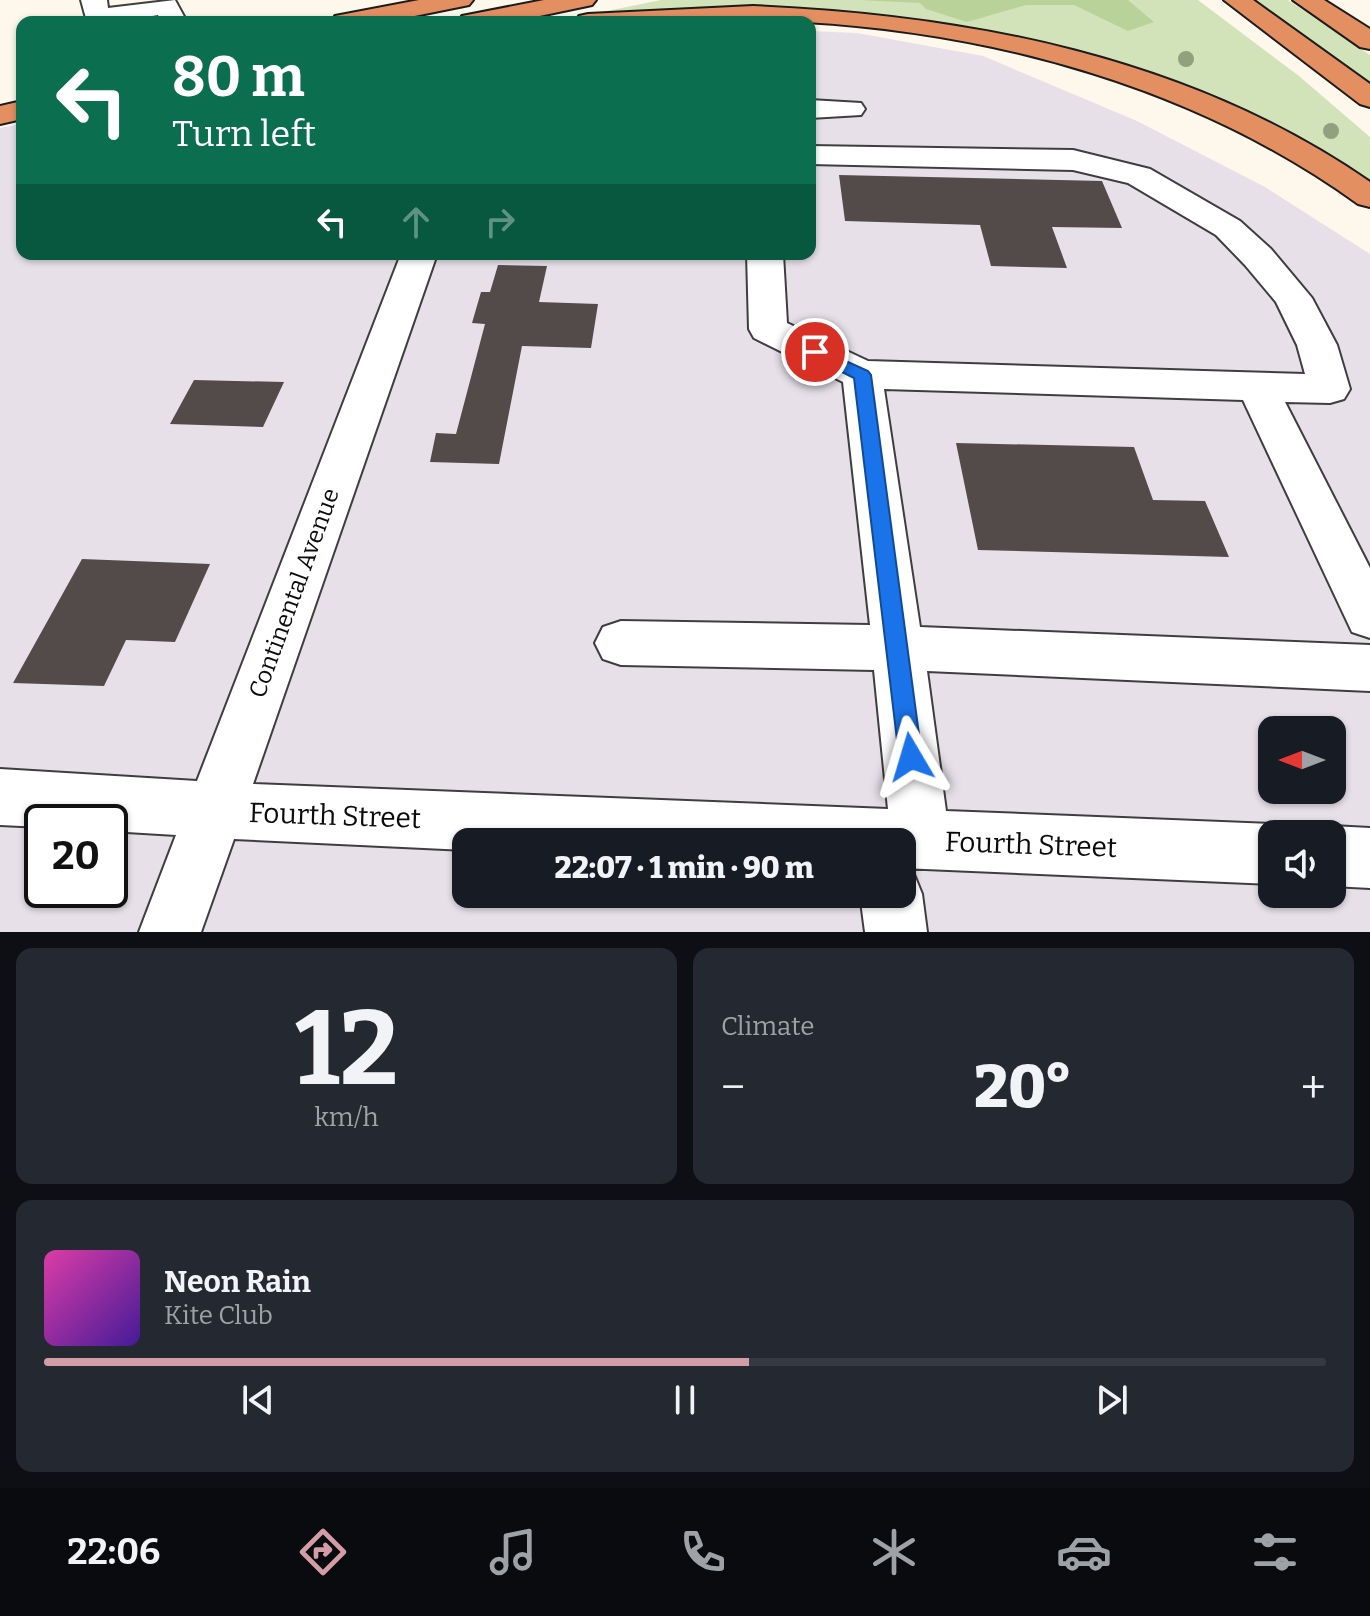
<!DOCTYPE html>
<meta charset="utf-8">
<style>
body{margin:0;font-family:Bitter,serif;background:#242831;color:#f1f3f6;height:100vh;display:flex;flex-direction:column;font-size:30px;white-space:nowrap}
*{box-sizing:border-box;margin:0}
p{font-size:26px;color:#9ea1a6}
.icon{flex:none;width:44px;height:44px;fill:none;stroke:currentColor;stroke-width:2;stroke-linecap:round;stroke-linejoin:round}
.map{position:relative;height:932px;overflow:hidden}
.panel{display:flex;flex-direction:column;gap:16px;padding:16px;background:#0d0f14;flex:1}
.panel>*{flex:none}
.banner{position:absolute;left:16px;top:16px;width:800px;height:244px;border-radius:16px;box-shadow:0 2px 6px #0004;background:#0b6e4f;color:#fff;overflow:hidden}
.needle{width:52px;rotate:270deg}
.buttons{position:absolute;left:1258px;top:716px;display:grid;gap:16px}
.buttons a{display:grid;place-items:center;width:88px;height:88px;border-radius:16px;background:#171b24;box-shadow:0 2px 6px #0004;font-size:40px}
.speed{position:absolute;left:24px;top:804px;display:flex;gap:16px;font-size:40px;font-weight:700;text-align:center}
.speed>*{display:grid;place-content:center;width:104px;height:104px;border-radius:50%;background:#171b24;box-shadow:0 2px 6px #0004;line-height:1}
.speed .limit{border:4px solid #111;border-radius:12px;background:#fff;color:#111}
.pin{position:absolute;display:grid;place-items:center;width:68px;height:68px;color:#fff;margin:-34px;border:4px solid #fff;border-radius:50%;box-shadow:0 2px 8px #0007}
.me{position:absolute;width:88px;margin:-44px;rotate:353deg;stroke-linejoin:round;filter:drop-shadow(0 0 6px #0008)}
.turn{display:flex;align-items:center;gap:28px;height:168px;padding:0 24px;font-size:36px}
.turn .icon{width:104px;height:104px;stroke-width:2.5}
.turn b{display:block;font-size:56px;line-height:68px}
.lanes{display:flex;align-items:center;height:76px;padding:0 24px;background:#0003;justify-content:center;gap:40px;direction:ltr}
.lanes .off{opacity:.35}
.big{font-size:60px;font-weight:800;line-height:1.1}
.panel .tile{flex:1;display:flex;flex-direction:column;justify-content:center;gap:12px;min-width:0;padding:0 28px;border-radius:16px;background:#242831}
.panel .dial{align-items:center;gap:0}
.dial b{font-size:104px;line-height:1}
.song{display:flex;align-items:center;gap:24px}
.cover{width:96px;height:96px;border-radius:12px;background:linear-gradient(135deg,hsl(320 70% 55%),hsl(260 70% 35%))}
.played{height:8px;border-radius:4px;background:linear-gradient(90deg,#d29da7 55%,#363941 55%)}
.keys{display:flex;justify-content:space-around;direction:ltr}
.heat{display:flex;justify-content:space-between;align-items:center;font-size:44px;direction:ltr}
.panel .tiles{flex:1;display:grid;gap:16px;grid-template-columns:1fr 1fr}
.tile:last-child{grid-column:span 2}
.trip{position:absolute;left:452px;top:828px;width:464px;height:80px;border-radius:16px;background:#171b24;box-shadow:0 2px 6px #0004;font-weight:800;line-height:80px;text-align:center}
.menu{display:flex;height:128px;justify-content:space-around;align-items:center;background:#090b0e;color:#9ea1a6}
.menu .icon{width:56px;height:56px}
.menu .active{color:#d29da7}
.menu b{font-size:36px;color:#f1f3f6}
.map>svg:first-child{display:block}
.industrial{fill:#e7e0e9;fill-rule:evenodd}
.green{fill:#d3e3b9}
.forest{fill:#b9d29a}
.building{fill:#524b49}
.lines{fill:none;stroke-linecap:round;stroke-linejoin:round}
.minor-casing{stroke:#3e3e3e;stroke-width:4}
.highway-casing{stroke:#1c1c1c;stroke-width:4}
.minor{fill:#fff;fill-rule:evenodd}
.highway{fill:#e48f62;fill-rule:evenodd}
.tree{fill:#8fa27d}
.route{fill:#1a73e8;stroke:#114b97;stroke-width:2}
.labels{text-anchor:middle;stroke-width:8;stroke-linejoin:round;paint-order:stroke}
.street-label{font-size:24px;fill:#0b0b0b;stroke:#fff}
.near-street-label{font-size:28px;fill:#0b0b0b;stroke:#fff}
</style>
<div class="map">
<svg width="1370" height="932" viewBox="0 0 1370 932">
<rect width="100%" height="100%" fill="#fdf8eb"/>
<path class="industrial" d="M 810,31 L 857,33 L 983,56 L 1137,121 L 1265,187 L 1370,254 L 1370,932 L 0,932 L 0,128 L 22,124 L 22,254 L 810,254 ZM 1272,730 L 1332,730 L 1332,790 L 1272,790 ZM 42,822 L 110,822 L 110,890 L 42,890 ZM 1272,834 L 1332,834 L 1332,894 L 1272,894 ZM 466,842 L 902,842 L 902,894 L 466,894 Z"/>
<g class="green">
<path d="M 661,0 L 1198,0 L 1299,76 L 1370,137 L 1370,187 C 1308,154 1246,117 1182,88 C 1162,79 1139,73 1118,66 C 941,4 751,0 566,22 L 563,20 Z"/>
<path d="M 1251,0 L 1288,0 L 1370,55 L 1370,83 Z"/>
</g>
<path class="forest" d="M 859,0 L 1128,0 L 1154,22 L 1128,31 L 1074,5 L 1026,5 L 967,22 L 926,9 L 920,3 Z"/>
<g class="building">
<path d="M 839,175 L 1102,181 L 1122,228 L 1052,227 L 1067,268 L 991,266 L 980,225 L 845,221 Z"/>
<path d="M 498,265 L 547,266 L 539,302 L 598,304 L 591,348 L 522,346 L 499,464 L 430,462 L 436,433 L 456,434 L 485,324 L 472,323 L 481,292 L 490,292 Z"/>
<path d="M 194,380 L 284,382 L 263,427 L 170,424 Z"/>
<path d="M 956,443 L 1134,447 L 1153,500 L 1205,501 L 1229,557 L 978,550 Z"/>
<path d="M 82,559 L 210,564 L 175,642 L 126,640 L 104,686 L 13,683 Z"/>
</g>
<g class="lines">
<defs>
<g id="minor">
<path d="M 81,0 L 107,0 L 108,8 L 175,0 L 187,22 L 161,22 L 158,15 L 119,22 L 87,22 Z"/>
<path d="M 810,100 L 861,103 L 865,109 L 861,115 L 810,118 Z"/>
<path d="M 810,146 L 1073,150 L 1150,169 L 1240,221 L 1271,249 L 1312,298 L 1337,345 L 1350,389 L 1344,399 L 1330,403 L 1285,402 L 1370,568 L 1370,638 L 1352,632 L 1243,400 L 884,389 L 920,627 L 1370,645 L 1370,691 L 927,671 L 946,811 L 1272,824 L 1293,834 L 1272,834 L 1272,884 L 902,868 L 913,872 L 922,894 L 927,932 L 865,932 L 860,894 L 902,894 L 902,842 L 466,842 L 466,850 L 234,839 L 201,932 L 139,932 L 176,835 L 110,831 L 110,822 L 42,822 L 42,827 L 0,825 L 0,769 L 197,781 L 401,254 L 437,254 L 253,784 L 888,809 L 874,670 L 621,665 L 603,659 L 595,643 L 603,627 L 621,621 L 870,625 L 843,382 L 754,338 L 749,329 L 747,254 L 783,254 L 787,323 L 868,361 L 1305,374 L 1297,345 L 1276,302 L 1245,265 L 1216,235 L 1128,183 L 1073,170 L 810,164 Z"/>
<path d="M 1332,826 L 1370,828 L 1370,888 L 1332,886 L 1332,834 L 1313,834 Z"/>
</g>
<g id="highway">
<path d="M 419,0 L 473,0 L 469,5 L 385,22 L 331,22 L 335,16 Z"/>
<path d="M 544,0 L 596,0 L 592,5 L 511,22 L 458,22 L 462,16 Z"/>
<path d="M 1224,0 L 1253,0 L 1370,84 L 1370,107 L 1360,104 Z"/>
<path d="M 1293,0 L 1324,0 L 1370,29 L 1370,49 L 1360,47 Z"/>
<path d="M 753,6 C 968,15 1190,57 1370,182 L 1370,207 L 1358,204 C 1198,88 997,33 805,22 C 729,17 651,22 575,22 L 579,16 L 588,14 Z"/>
<path d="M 22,101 L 22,119 L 0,124 L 0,106 Z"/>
</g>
</defs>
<use href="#minor" class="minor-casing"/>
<use href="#highway" class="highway-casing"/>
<use href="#minor" class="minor"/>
<use href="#highway" class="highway"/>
</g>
<g class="tree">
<circle cx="1186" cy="59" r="8"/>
<circle cx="1331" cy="131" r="8"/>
</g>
<path class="route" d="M 815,347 L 868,371 L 871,375 L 922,757 L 919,765 L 911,768 L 902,765 L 899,757 L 854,378 L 810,356 L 810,348 Z"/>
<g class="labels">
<g class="street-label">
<text transform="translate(294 593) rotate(-70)" y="8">Continental Avenue</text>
</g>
<g class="near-street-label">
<text transform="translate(335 815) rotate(2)" y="10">Fourth Street</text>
<text transform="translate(1031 844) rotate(2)" y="10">Fourth Street</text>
</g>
</g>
</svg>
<div class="buttons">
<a><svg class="needle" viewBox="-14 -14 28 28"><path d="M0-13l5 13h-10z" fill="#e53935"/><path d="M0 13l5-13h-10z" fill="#9ea1a6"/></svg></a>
<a><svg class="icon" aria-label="sound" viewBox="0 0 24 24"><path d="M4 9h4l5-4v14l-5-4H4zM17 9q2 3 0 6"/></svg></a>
</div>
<div class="speed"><div class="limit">20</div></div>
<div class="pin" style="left:815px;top:352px;background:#d93025"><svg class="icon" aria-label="arrive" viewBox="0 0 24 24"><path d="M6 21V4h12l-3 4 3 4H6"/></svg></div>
<svg class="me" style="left:911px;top:757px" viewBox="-20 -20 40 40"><path d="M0-17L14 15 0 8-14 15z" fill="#1a73e8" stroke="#fff" stroke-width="4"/></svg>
<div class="trip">22:07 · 1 min · 90 m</div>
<div class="banner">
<div class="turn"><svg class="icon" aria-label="left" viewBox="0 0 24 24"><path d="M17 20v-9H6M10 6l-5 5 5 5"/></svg><div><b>80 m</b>Turn left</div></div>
<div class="lanes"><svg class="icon" aria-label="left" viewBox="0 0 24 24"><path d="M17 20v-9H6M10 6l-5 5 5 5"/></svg><svg class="icon off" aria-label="ahead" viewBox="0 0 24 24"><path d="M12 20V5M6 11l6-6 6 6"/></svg><svg class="icon off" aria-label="right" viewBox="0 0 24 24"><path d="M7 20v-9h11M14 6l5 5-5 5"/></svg></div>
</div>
</div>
<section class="panel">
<div class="tiles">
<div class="tile dial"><b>12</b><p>km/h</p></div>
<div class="tile"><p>Climate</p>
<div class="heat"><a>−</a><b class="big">20°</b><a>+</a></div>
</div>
<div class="tile">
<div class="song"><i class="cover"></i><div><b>Neon Rain</b><p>Kite Club</p></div></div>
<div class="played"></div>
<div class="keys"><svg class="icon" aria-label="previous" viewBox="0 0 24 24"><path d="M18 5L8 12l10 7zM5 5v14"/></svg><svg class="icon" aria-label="pause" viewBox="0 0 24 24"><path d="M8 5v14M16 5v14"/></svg><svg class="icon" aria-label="next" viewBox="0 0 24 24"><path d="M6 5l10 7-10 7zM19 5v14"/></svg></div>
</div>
</div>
</section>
<nav class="menu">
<b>22:06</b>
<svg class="icon active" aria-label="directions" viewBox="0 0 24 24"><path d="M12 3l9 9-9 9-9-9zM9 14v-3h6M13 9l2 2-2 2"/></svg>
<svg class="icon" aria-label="music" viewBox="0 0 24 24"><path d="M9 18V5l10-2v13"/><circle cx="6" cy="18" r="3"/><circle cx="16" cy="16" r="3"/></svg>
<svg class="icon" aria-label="phone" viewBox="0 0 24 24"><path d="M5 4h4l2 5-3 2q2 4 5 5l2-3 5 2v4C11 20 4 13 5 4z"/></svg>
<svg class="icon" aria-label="climate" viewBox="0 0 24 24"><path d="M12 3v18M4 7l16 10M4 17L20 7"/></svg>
<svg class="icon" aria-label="car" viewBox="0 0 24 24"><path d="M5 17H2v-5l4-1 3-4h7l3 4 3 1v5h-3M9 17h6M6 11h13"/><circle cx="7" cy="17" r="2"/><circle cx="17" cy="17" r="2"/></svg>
<svg class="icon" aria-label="filters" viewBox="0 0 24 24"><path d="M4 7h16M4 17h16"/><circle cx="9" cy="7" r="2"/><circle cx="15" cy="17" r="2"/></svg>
</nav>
